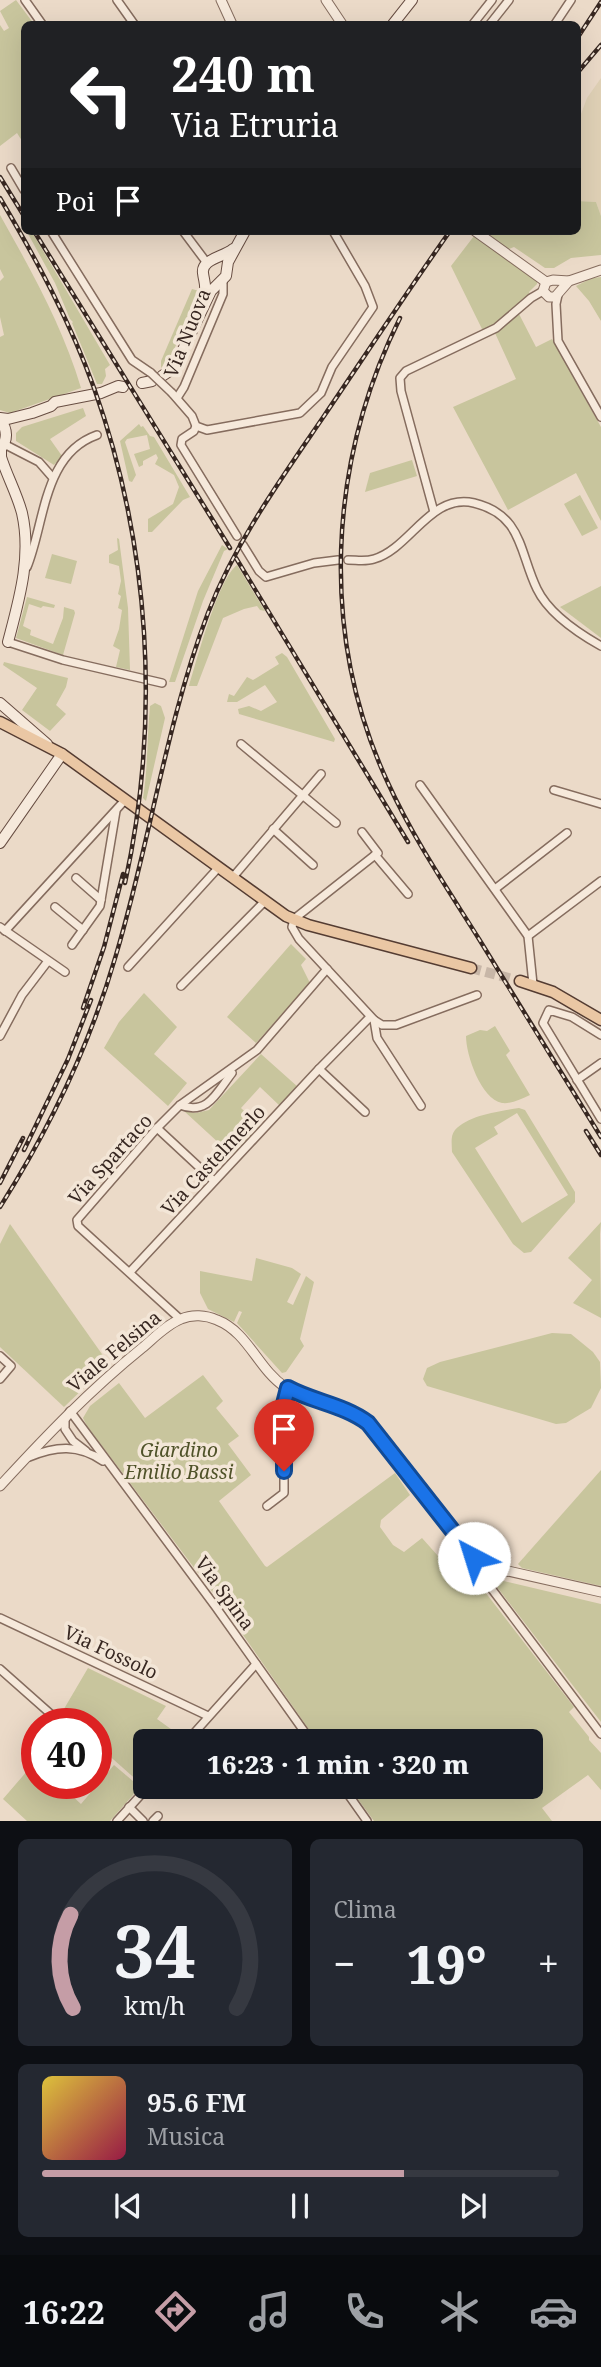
<!DOCTYPE html>
<html lang="it">
<meta charset="utf-8">
<style>
body{margin:0;font-family:"Noto Serif",serif;background:#242831;color:#f1f3f6;height:100vh;display:flex;flex-direction:column;font-size:26px;white-space:nowrap}
*{box-sizing:border-box;margin:0}
p{font-size:23px;color:#9ea1a6}
.icon{flex:none;width:38px;height:38px;fill:none;stroke:currentColor;stroke-width:2;stroke-linecap:round;stroke-linejoin:round}
.map{position:relative;height:1821px;overflow:hidden}
.sheet{display:flex;flex-direction:column;gap:18px;padding:18px;background:#0d0f14;flex:1}
.sheet>*{flex:none}
.guide{position:absolute;left:21px;top:21px;width:560px;height:214px;border-radius:10px;box-shadow:0 7px 28px #0002;background:#202124;color:#fff;overflow:hidden}
.speed{position:absolute;left:21px;top:1708px;display:flex;gap:14px;font-size:35px;font-weight:700;text-align:center}
.speed>*{display:grid;place-content:center;width:91px;height:91px;border-radius:50%;background:#171b24;box-shadow:0 7px 28px #0002;line-height:1}
.speed .limit{border:10px solid #d22;background:#fff;color:#111}
.pin{position:absolute;display:grid;place-items:center;width:60px;height:60px;color:#fff;margin:-72px -30px;border-radius:50% 50% 50% 0;rotate:-45deg;box-shadow:0 0 7px #0007}
.pin .icon{rotate:45deg}
.me{position:absolute;width:77px;margin:-38px;rotate:320deg;stroke-linejoin:round;filter:drop-shadow(0 0 5px #0008)}
.turn{display:flex;align-items:center;gap:24px;height:147px;padding:0 35px;font-size:32px}
.turn .icon{width:91px;height:91px;stroke-width:2.5}
.turn b{display:block;font-size:49px;line-height:60px}
.then{display:flex;align-items:center;height:66px;padding:0 35px;background:#0003;gap:14px;font-size:26px}
.big{font-size:52px;font-weight:800;line-height:1.1}
.sheet .tile{flex:1;display:flex;flex-direction:column;justify-content:center;gap:10px;min-width:0;padding:0 24px;border-radius:10px;background:#242831}
.sheet .dial{align-items:center;gap:0}
.dial svg{height:182px;overflow:visible;fill:none;stroke:#363941;stroke-width:7;stroke-linecap:round;text-anchor:middle}
.dial text{fill:#f1f3f6;stroke:none}
.song{display:flex;align-items:center;gap:21px}
.cover{width:84px;height:84px;border-radius:10px;background:linear-gradient(135deg,hsl(50 70% 55%),hsl(340 70% 35%))}
.played{height:7px;border-radius:4px;background:linear-gradient(90deg,#c59da6 70%,#363941 70%)}
.keys{display:flex;justify-content:space-around;direction:ltr}
.heat{display:flex;justify-content:space-between;align-items:center;font-size:38px;direction:ltr}
.sheet .tiles{flex:1;display:grid;gap:18px;grid-template-columns:1fr 1fr}
.tile:last-child{grid-column:span 2}
.trip{position:absolute;left:133px;top:1729px;width:410px;height:70px;border-radius:10px;background:#171b24;box-shadow:0 7px 28px #0002;font-weight:800;line-height:70px;text-align:center}
.tab-bar{display:flex;height:112px;justify-content:space-around;align-items:center;background:#090b0e;color:#9ea1a6}
.tab-bar .icon{width:49px;height:49px}
.tab-bar .current{color:#c59da6}
.tab-bar b{font-size:32px;color:#f1f3f6}
.map>svg:first-child{display:block}
.farmland{fill:#e0d1b6}
.green{fill:#c8c59d;fill-rule:evenodd}
.lines{fill:none;stroke-linecap:round;stroke-linejoin:round}
.primary-tunnel{stroke:#c7b6a7;stroke-width:10;stroke-dasharray:10 5;stroke-linecap:butt}
.minor-casing{stroke:#856c5e;stroke-width:10}
.tertiary-casing{stroke:#856c5e;stroke-width:11}
.secondary-casing{stroke:#674d42;stroke-width:12}
.primary-casing{stroke:#543c32;stroke-width:13}
.minor{stroke:#f6e9db;stroke-width:7}
.tertiary{stroke:#f6e9db;stroke-width:9}
.secondary{stroke:#f6e9db;stroke-width:10}
.primary{stroke:#eac7a4;stroke-width:10}
.rail-casing{stroke:#372721;stroke-width:4.5}
.rail{stroke:#f3e6d7;stroke-width:2;stroke-dasharray:5;stroke-linecap:butt}
.minor-bridge-casing{stroke:#856c5e;stroke-width:10;stroke-linecap:butt}
.minor-bridge{stroke:#f6e9db;stroke-width:7}
.route-casing{stroke:#114b97;stroke-width:18}
.route{stroke:#1a73e8;stroke-width:12}
.labels{text-anchor:middle;stroke-width:7;stroke-linejoin:round;paint-order:stroke}
.street-label{font-size:19px;fill:#372721;stroke:#f3e6d7}
.park-label{font-size:19px;font-style:italic;fill:#4f5229;stroke:#f3e6d7}
</style>
<div class="map">
<svg width="601" height="1821" viewBox="0 0 601 1821">
<rect width="100%" height="100%" fill="#ebdac8"/>
<path class="farmland" d="M 601,78 L 601,216 L 596,202 L 578,201 L 578,122 L 587,98 Z"/>
<g class="green">
<path d="M 16,0 L 34,24 L 24,24 L 24,144 L 17,133 L 0,146 L 0,25 L 4,31 L 9,28 L 0,11 Z"/>
<path d="M 578,201 L 596,202 L 601,216 L 601,255 L 571,258 L 554,268 L 545,268 L 514,247 L 509,249 L 483,231 L 578,231 Z"/>
<path d="M 0,215 C 31,270 63,327 81,388 L 10,413 L 0,410 L 0,337 L 4,335 L 0,317 L 0,281 L 4,277 L 0,269 Z"/>
<path d="M 27,232 L 32,232 L 110,365 L 105,369 L 106,376 L 102,384 L 97,384 L 72,323 L 73,322 L 70,319 L 55,283 Z"/>
<path d="M 474,236 L 537,281 L 537,284 L 529,292 L 534,300 L 519,314 L 536,347 L 552,339 L 601,427 L 601,521 L 576,473 L 508,510 L 453,407 L 516,379 L 495,333 L 482,329 L 451,266 Z"/>
<path d="M 601,277 L 601,321 L 589,301 L 576,286 L 592,278 Z"/>
<path d="M 192,289 L 199,291 L 173,352 L 161,368 L 161,361 Z"/>
<path d="M 83,408 L 86,416 L 50,439 L 62,456 L 54,465 L 16,441 L 16,433 L 22,427 Z"/>
<path d="M 139,424 L 141,427 L 143,426 L 150,436 L 154,437 L 190,497 L 183,500 L 152,532 L 148,532 L 148,519 L 173,504 L 179,487 L 174,475 L 155,464 L 158,458 L 156,454 L 143,461 L 143,465 L 139,467 L 134,454 L 150,449 L 147,435 L 127,439 L 125,442 L 136,475 L 132,482 L 129,481 L 120,441 Z"/>
<path d="M 412,460 L 417,476 L 365,492 L 370,473 Z"/>
<path d="M 580,495 L 598,528 L 582,536 L 564,504 Z"/>
<path d="M 117,538 L 119,539 L 128,608 L 130,670 L 116,667 L 120,650 L 113,646 L 119,629 L 122,610 L 118,608 L 121,596 L 118,594 L 121,581 L 119,566 L 109,563 L 109,555 L 118,550 Z"/>
<path d="M 222,545 L 228,549 L 224,551 L 203,601 L 175,682 L 169,682 L 198,591 Z"/>
<path d="M 52,554 L 77,561 L 71,584 L 45,578 Z"/>
<path d="M 237,565 L 265,611 L 260,610 L 257,606 L 244,609 L 223,618 L 197,686 L 189,686 C 197,660 218,579 237,565 Z"/>
<path d="M 601,586 L 601,638 L 560,607 Z"/>
<path d="M 27,597 L 55,605 L 54,608 L 43,606 L 41,608 L 29,604 L 23,626 L 31,630 L 30,635 L 53,644 L 63,618 L 64,607 L 74,610 L 75,613 L 63,655 L 16,638 Z"/>
<path d="M 282,653 L 287,657 L 335,739 L 334,742 L 239,714 L 238,709 L 249,706 L 261,711 L 277,702 L 265,685 L 237,702 L 227,702 L 229,694 L 234,696 L 247,677 L 253,680 L 279,664 L 275,657 Z"/>
<path d="M 4,662 L 68,678 L 66,687 L 56,705 L 66,714 L 50,731 L 22,710 L 37,688 L 3,665 Z"/>
<path d="M 155,703 L 161,706 L 165,718 L 146,801 L 143,798 C 148,767 147,737 150,706 Z"/>
<path d="M 291,944 L 306,959 L 301,965 L 310,983 L 256,1043 L 227,1017 Z"/>
<path d="M 144,993 L 177,1027 L 154,1054 L 187,1083 L 168,1106 L 104,1048 L 119,1022 Z"/>
<path d="M 495,1026 L 510,1051 L 506,1055 L 530,1095 C 521,1099 512,1104 502,1103 C 481,1099 466,1055 466,1036 L 480,1030 L 487,1031 Z"/>
<path d="M 261,1054 L 298,1087 L 280,1106 L 260,1087 L 241,1108 L 261,1127 L 233,1156 L 184,1111 L 196,1113 L 209,1110 Z"/>
<path d="M 519,1108 L 525,1110 L 575,1192 L 575,1202 L 531,1252 L 524,1253 L 513,1244 L 452,1152 C 452,1145 450,1136 455,1130 C 468,1115 501,1111 519,1108 ZM 517,1113 L 568,1195 L 522,1223 L 475,1148 L 498,1134 L 494,1127 Z"/>
<path d="M 601,1222 L 600,1234 L 601,1318 L 573,1303 L 592,1280 L 568,1258 Z"/>
<path d="M 10,1224 L 109,1364 L 64,1407 L 0,1347 L 0,1244 Z"/>
<path d="M 256,1258 L 292,1268 L 301,1274 L 287,1302 L 293,1305 L 306,1276 L 314,1282 L 300,1339 L 304,1346 L 286,1372 L 282,1373 L 237,1323 L 242,1312 L 239,1311 L 234,1322 L 208,1309 L 200,1293 L 200,1271 L 252,1281 Z"/>
<path d="M 552,1333 L 571,1334 L 593,1352 L 600,1362 L 601,1388 L 591,1408 L 566,1423 L 556,1424 L 427,1386 L 423,1379 L 427,1368 L 440,1362 Z"/>
<path d="M 203,1375 L 223,1401 L 216,1408 L 239,1436 L 228,1444 L 251,1475 L 219,1501 L 265,1566 L 267,1567 L 395,1473 L 410,1495 L 381,1520 L 380,1527 L 393,1545 L 404,1552 L 422,1538 L 447,1566 L 458,1557 L 574,1707 L 569,1712 L 589,1737 L 589,1740 L 601,1753 L 601,1790 L 588,1775 L 542,1808 L 552,1821 L 374,1821 L 349,1787 L 530,1787 L 530,1741 L 317,1741 L 220,1602 L 87,1426 L 83,1418 L 90,1406 L 119,1383 L 145,1418 Z"/>
<path d="M 601,1470 L 601,1586 L 522,1568 L 518,1564 Z"/>
<path d="M 499,1580 L 601,1604 L 601,1722 L 497,1587 Z"/>
<path d="M 88,1668 L 166,1706 L 157,1719 L 182,1737 L 179,1741 L 145,1741 L 145,1778 L 140,1783 L 96,1744 L 96,1724 L 73,1724 L 61,1714 Z"/>
<path d="M 34,1763 L 37,1765 L 37,1783 L 58,1783 L 81,1804 L 114,1765 L 140,1787 L 110,1821 L 27,1821 L 3,1799 Z"/>
</g>
<g class="lines">
<path class="primary-tunnel" d="M 471,968 L 520,981"/>
<defs>
<g id="minor">
<path d="M 25,0 L 42,24"/>
<path d="M 117,0 L 134,24"/>
<path d="M 473,24 L 492,0"/>
<path d="M 490,24 L 509,0"/>
<path d="M 555,24 L 571,0"/>
<path d="M 11,168 L 24,190"/>
<path d="M 51,231 L 132,360 L 151,373"/>
<path d="M 183,231 L 207,263"/>
<path d="M 558,295 L 556,304 L 558,341 L 601,417"/>
<path d="M 172,393 L 192,416 L 196,426 L 207,430 L 300,413 L 321,393 L 332,367 L 373,307 L 365,286 L 333,231"/>
<path d="M 177,398 L 184,387 L 223,294 L 223,280"/>
<path d="M 196,426 L 194,431 L 182,439 L 181,445 L 237,536"/>
<path d="M 4,444 L 39,462 L 53,478"/>
<path d="M 434,512 L 401,391 L 400,378 L 406,371 L 496,328 L 531,298 L 543,291"/>
<path d="M 243,545 L 259,571 L 266,577 L 314,563 L 338,560"/>
<path d="M 348,560 C 357,560 365,562 374,559 C 411,548 430,493 474,503 C 523,515 519,552 537,589 C 549,614 578,633 601,646"/>
<path d="M 27,567 C 45,523 43,454 97,435"/>
<path d="M 8,642 L 63,660 L 162,683"/>
<path d="M 241,744 L 336,823"/>
<path d="M 420,785 L 528,936 L 533,984"/>
<path d="M 554,790 L 601,804"/>
<path d="M 273,829 L 313,865"/>
<path d="M 362,832 L 378,853 L 375,855 L 408,894"/>
<path d="M 375,855 L 294,919 L 292,927 L 299,939 L 374,1020 L 377,1038 L 421,1106"/>
<path d="M 233,877 L 321,774"/>
<path d="M 76,878 L 101,900"/>
<path d="M 495,889 L 567,833"/>
<path d="M 55,907 L 83,930"/>
<path d="M 0,927 L 65,972"/>
<path d="M 5,931 L 125,800"/>
<path d="M 528,936 L 601,881"/>
<path d="M 72,945 L 100,906 L 116,811"/>
<path d="M 128,967 L 219,867"/>
<path d="M 181,986 L 265,901"/>
<path d="M 374,1020 L 382,1025 L 396,1025 L 477,995"/>
<path d="M 601,1035 L 572,1017 L 549,1010 L 543,1023 L 601,1119"/>
<path d="M 0,1036 L 22,995 L 48,961"/>
<path d="M 319,1069 L 365,1112"/>
<path d="M 577,1080 L 601,1063"/>
<path d="M 180,1105 C 208,1116 217,1092 232,1073"/>
<path d="M 157,1128 L 214,1181"/>
<path d="M 130,1272 L 319,1069 L 370,1017"/>
<path d="M 180,1319 L 78,1226 L 77,1220 L 157,1128 L 180,1105 L 257,1050 L 327,969"/>
<path d="M 0,1356 L 11,1366 L 0,1379"/>
<path d="M 86,1451 L 73,1441 L 65,1429 L 65,1420 L 70,1411 L 215,1606 L 311,1741"/>
<path d="M 29,1457 C 56,1446 78,1444 103,1461"/>
<path d="M 267,1506 L 284,1493 L 284,1404 L 288,1388"/>
<path d="M 488,1580 L 491,1588 L 601,1734"/>
<path d="M 0,1618 L 208,1716"/>
<path d="M 0,1669 L 62,1724"/>
<path d="M 187,1741 L 256,1664"/>
<path d="M 96,1768 L 97,1766"/>
<path d="M 76,1783 L 80,1787 L 83,1783"/>
<path d="M 343,1787 L 367,1821"/>
<path d="M 129,1807 L 143,1821"/>
<path d="M 117,1821 L 148,1787"/>
<path d="M 153,1821 L 158,1816"/>
</g>
<g id="tertiary">
<path d="M 221,0 L 232,24"/>
<path d="M 326,0 L 342,24"/>
<path d="M 475,231 L 546,282"/>
<path d="M 546,282 L 543,291 L 549,297 L 555,297 L 569,281 L 601,270"/>
<path d="M 546,282 L 553,280 L 569,281"/>
<path d="M 0,1486 C 45,1437 90,1390 142,1348 C 154,1338 166,1325 181,1319 C 192,1314 206,1315 217,1320 C 248,1332 258,1369 285,1387 C 311,1404 343,1404 368,1423 L 474,1558 L 482,1577 L 491,1579 L 498,1573 L 508,1571"/>
<path d="M 474,1558 L 483,1562 L 492,1560 L 498,1567 L 508,1571 L 601,1592"/>
</g>
<g id="secondary">
<path d="M 393,24 L 412,0"/>
<path d="M 204,296 C 207,286 204,282 203,273 C 201,259 224,257 233,249"/>
<path d="M 162,376 L 171,370 L 179,358 L 211,291 L 226,276 L 228,262 L 245,231"/>
<path d="M 142,383 L 152,381"/>
<path d="M 0,418 L 8,419 L 32,413 L 51,406 L 55,402 L 101,393 L 118,386 L 123,387"/>
<path d="M 0,419 C 8,430 8,440 0,450"/>
<path d="M 1,450 L 1,457 C 7,476 17,494 22,513 C 32,557 19,600 8,642"/>
<path d="M 0,703 L 47,744"/>
<path d="M 0,843 L 62,754"/>
</g>
<g id="primary">
<path d="M 0,722 L 62,754 L 286,916 L 308,925 L 471,968"/>
<path d="M 520,981 L 553,992 L 601,1020"/>
</g>
</defs>
<use href="#minor" class="minor-casing"/>
<use href="#tertiary" class="tertiary-casing"/>
<use href="#secondary" class="secondary-casing"/>
<use href="#primary" class="primary-casing"/>
<use href="#minor" class="minor"/>
<use href="#tertiary" class="tertiary"/>
<use href="#secondary" class="secondary"/>
<use href="#primary" class="primary"/>
<defs>
<g id="rail">
<path d="M 578,37 L 601,2"/>
<path d="M 578,72 L 601,45"/>
<path d="M 0,177 L 24,216"/>
<path d="M 0,198 C 36,259 70,321 94,388 C 150,545 161,719 125,883"/>
<path d="M 34,231 L 230,548"/>
<path d="M 400,318 C 328,463 319,635 388,783 C 413,838 447,888 479,939 C 519,1005 560,1071 601,1137"/>
<path d="M 236,558 L 408,842"/>
<path d="M 83,1008 L 104,947 L 123,874"/>
<path d="M 586,1131 L 601,1155"/>
<path d="M 24,1150 L 68,1059 L 91,1000"/>
<path d="M 0,1183 L 23,1138"/>
<path d="M 0,1207 C 50,1128 90,1045 116,955 C 150,842 166,723 208,613 C 236,541 281,479 324,416 C 366,354 407,292 450,231"/>
</g>
</defs>
<use href="#rail" class="rail-casing"/>
<use href="#rail" class="rail"/>
<defs>
<path id="minor-bridge" d="M 151,373 L 172,393"/>
</defs>
<use href="#minor-bridge" class="minor-bridge-casing"/>
<use href="#minor-bridge" class="minor-bridge"/>
</g>
<g class="lines">
<defs>
<path id="route" d="M 284,1471 L 284,1404 L 288,1388 C 314,1402 344,1405 368,1423 L 474,1558"/>
</defs>
<use href="#route" class="route-casing"/>
<use href="#route" class="route"/>
</g>
<g class="labels">
<g class="street-label">
<text transform="translate(187 333) rotate(-68)" y="7">Via Nuova</text>
<text transform="translate(110 1159) rotate(-48)" y="7">Via Spartaco</text>
<text transform="translate(213 1160) rotate(-47)" y="7">Via Castelmerlo</text>
<text transform="translate(114 1351) rotate(-40)" y="7">Viale Felsina</text>
<text transform="translate(225 1593) rotate(54)" y="7">Via Spina</text>
<text transform="translate(111 1652) rotate(25)" y="7">Via Fossolo</text>
</g>
<g class="park-label">
<text x="179" y="1457">Giardino<tspan x="179" dy="22">Emilio Bassi</tspan></text>
</g>
</g>
</svg>
<div class="speed"><div class="limit">40</div></div>
<div class="pin" style="left:284px;top:1471px;background:#d93025"><svg class="icon" aria-label="arrive" viewBox="0 0 24 24"><path d="M6 21V4h12l-3 4 3 4H6"/></svg></div>
<svg class="me" style="left:474px;top:1558px" viewBox="-20 -20 40 40"><circle r="19" fill="#fff"/><path d="M0-13L10 11 0 6-10 11z" fill="#1a73e8"/></svg>
<div class="trip">16:23 · 1 min · 320 m</div>
<div class="guide">
<div class="turn"><svg class="icon" aria-label="left" viewBox="0 0 24 24"><path d="M17 20v-9H6M10 6l-5 5 5 5"/></svg><div><b>240 m</b>Via Etruria</div></div>
<div class="then">Poi<svg class="icon" aria-label="arrive" viewBox="0 0 24 24"><path d="M6 21V4h12l-3 4 3 4H6"/></svg></div>
</div>
</div>
<section class="sheet">
<div class="tiles">
<div class="tile dial"><svg viewBox="0 0 100 80">
<path d="M14 69A42 42 0 1 1 86 69"/>
<path d="M14 69A42 42 0 0 1 13 28" stroke="#c59da6"/>
<text x="50" y="56" font-size="32" font-weight="700">34</text>
<text x="50" y="72" font-size="11">km/h</text>
</svg></div>
<div class="tile"><p>Clima</p>
<div class="heat"><a>−</a><b class="big">19°</b><a>+</a></div>
</div>
<div class="tile">
<div class="song"><i class="cover"></i><div><b>95.6 FM</b><p>Musica</p></div></div>
<div class="played"></div>
<div class="keys"><svg class="icon" aria-label="previous" viewBox="0 0 24 24"><path d="M18 5L8 12l10 7zM5 5v14"/></svg><svg class="icon" aria-label="pause" viewBox="0 0 24 24"><path d="M8 5v14M16 5v14"/></svg><svg class="icon" aria-label="next" viewBox="0 0 24 24"><path d="M6 5l10 7-10 7zM19 5v14"/></svg></div>
</div>
</div>
</section>
<nav class="tab-bar">
<b>16:22</b>
<svg class="icon current" aria-label="directions" viewBox="0 0 24 24"><path d="M12 3l9 9-9 9-9-9zM9 14v-3h6M13 9l2 2-2 2"/></svg>
<svg class="icon" aria-label="music" viewBox="0 0 24 24"><path d="M9 18V5l10-2v13"/><circle cx="6" cy="18" r="3"/><circle cx="16" cy="16" r="3"/></svg>
<svg class="icon" aria-label="phone" viewBox="0 0 24 24"><path d="M5 4h4l2 5-3 2q2 4 5 5l2-3 5 2v4C11 20 4 13 5 4z"/></svg>
<svg class="icon" aria-label="climate" viewBox="0 0 24 24"><path d="M12 3v18M4 7l16 10M4 17L20 7"/></svg>
<svg class="icon" aria-label="car" viewBox="0 0 24 24"><path d="M5 17H2v-5l4-1 3-4h7l3 4 3 1v5h-3M9 17h6M6 11h13"/><circle cx="7" cy="17" r="2"/><circle cx="17" cy="17" r="2"/></svg>
</nav>
